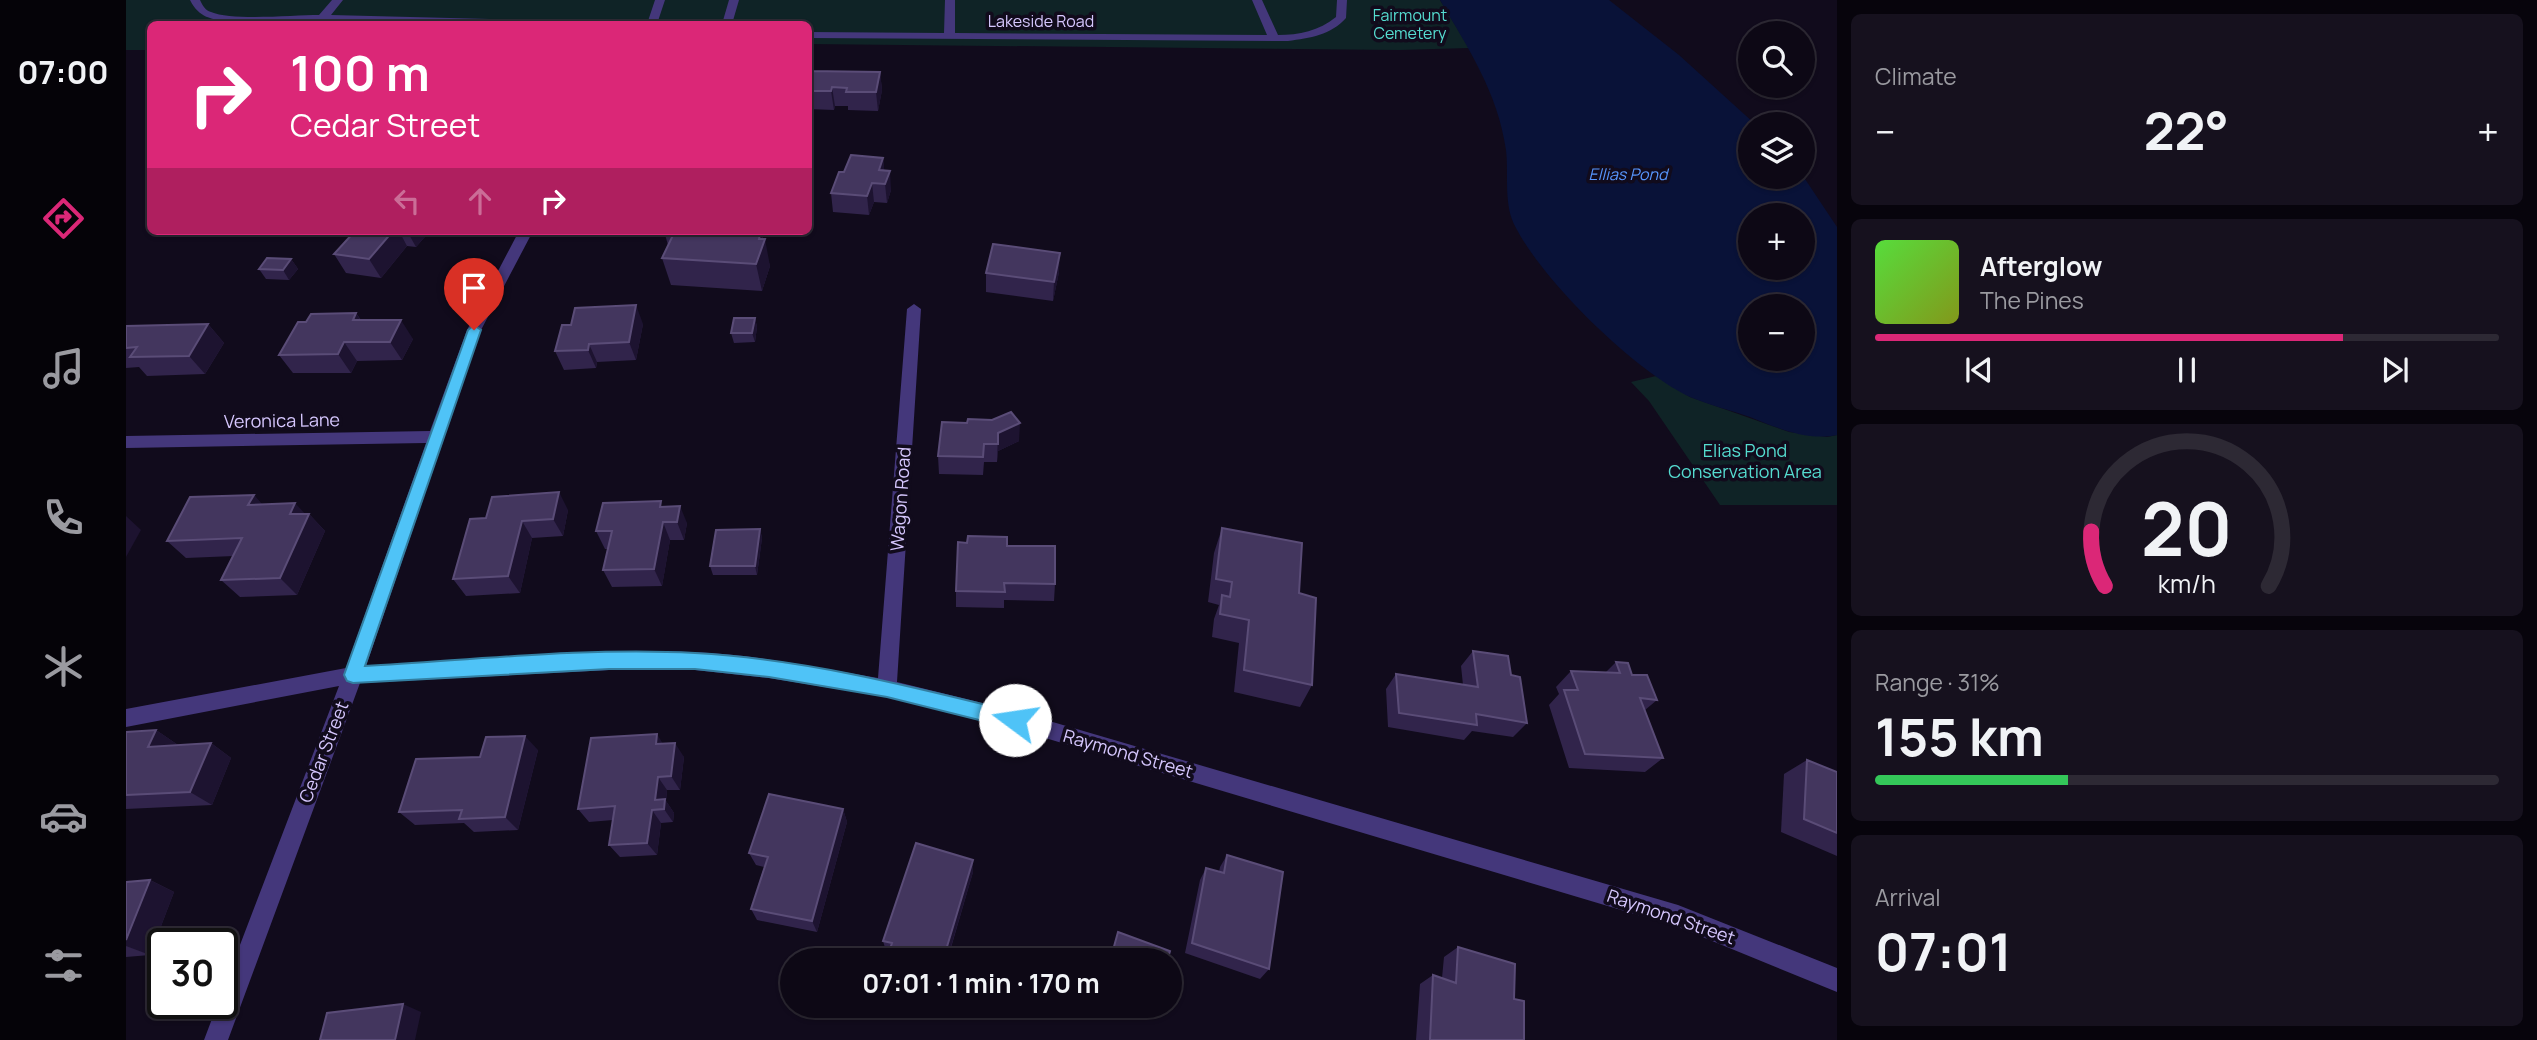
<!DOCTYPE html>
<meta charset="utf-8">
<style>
body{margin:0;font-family:Manrope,sans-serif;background:#16111e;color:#f1f3f6;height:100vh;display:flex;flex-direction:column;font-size:26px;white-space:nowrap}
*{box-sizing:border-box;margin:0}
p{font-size:23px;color:#9a9aa0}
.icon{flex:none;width:38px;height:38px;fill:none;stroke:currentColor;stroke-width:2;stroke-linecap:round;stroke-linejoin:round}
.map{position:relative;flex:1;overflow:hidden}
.details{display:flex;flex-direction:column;gap:14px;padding:14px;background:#07040c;width:700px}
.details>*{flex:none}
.banner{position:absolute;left:21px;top:21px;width:665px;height:214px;border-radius:10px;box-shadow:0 2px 5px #0004,0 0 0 2px #2d2934;background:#db2777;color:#fff;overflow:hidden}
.controls{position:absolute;left:1612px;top:21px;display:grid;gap:14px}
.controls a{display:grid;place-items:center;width:77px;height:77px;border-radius:50%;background:#0d0815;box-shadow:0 2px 5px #0004,0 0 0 2px #2d2934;font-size:35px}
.speed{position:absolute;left:21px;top:928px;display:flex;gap:14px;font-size:35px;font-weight:700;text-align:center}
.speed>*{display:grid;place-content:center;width:91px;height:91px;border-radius:50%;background:#0d0815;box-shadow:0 2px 5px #0004,0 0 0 2px #2d2934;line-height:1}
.speed .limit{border:4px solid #111;border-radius:10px;background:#fff;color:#111}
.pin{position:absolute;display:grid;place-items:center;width:60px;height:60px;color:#fff;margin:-72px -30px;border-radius:50% 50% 50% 0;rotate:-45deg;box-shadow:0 0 7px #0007}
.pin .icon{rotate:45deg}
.me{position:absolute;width:77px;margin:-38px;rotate:284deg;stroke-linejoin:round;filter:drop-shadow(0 0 5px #0008)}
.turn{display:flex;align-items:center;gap:24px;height:147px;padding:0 28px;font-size:32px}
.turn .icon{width:91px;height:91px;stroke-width:2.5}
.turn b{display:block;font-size:49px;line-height:60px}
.lanes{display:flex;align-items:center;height:66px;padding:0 28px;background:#0003;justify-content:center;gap:35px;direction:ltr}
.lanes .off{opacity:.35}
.big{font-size:52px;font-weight:700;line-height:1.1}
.details .card{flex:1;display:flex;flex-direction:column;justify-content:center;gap:10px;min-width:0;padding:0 24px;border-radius:10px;background:#16111e}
.details .dial{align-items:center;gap:0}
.dial svg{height:182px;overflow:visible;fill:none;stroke:#2d2934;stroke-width:7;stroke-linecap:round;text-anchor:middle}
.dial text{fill:#f1f3f6;stroke:none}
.song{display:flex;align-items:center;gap:21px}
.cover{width:84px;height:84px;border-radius:10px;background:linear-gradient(135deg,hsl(110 70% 55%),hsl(70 70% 35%))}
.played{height:7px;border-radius:4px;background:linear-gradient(90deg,#db2777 75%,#2d2934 75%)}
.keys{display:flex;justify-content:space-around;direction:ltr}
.heat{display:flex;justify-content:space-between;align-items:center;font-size:38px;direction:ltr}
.charge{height:10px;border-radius:5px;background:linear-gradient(90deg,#34c759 31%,#2d2934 0)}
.trip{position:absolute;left:654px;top:948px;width:402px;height:70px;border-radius:35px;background:#0d0815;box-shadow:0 2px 5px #0004,0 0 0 2px #2d2934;font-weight:700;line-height:70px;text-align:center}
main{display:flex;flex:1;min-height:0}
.tabs{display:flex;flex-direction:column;width:126px;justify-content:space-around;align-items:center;background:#050308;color:#9a9aa0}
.tabs .icon{width:49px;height:49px}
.tabs .selected{color:#db2777}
.tabs b{font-size:32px;color:#f1f3f6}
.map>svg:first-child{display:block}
.green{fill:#0f2326}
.water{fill:#091238;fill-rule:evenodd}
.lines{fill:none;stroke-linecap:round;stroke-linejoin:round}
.minor{fill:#44377b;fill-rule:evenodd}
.wall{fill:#31244b}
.shaded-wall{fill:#1d1330}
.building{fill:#43365e;stroke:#5a4c77;stroke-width:2}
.route{fill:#4fc3f7;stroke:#337fa1;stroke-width:2}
.labels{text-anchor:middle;stroke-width:7;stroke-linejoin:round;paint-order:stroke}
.far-park-label{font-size:16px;fill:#55dcd0;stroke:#110b1c}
.far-street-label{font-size:16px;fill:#d6c7fe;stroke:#110b1c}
.far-water-label{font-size:16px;font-style:italic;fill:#5795fd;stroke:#110b1c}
.street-label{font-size:18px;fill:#d6c7fe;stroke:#110b1c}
.park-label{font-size:18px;fill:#55dcd0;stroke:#110b1c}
</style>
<main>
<nav class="tabs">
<b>07:00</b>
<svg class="icon selected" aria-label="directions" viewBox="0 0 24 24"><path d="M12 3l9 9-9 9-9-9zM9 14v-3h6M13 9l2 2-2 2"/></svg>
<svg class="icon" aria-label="music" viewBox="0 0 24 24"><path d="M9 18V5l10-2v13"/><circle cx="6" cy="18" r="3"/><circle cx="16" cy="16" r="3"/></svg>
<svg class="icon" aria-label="phone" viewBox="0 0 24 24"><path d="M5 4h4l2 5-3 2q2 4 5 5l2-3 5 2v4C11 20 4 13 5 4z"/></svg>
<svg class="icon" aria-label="climate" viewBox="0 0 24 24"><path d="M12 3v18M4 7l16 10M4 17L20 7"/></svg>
<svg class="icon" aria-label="car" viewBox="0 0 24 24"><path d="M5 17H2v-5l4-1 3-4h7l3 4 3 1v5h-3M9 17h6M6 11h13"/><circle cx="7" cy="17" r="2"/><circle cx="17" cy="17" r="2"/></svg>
<svg class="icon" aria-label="filters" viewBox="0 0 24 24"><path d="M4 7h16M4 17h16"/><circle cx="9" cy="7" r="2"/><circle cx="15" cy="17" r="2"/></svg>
</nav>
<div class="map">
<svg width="1711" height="1040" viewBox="0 0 1711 1040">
<rect width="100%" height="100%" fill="#110b1c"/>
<g class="green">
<path d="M 0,0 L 1314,0 L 1343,48 L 1273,50 L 683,44 L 682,24 L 24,24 L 24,50 L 0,50 Z"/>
<path d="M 1530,376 L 1564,397 L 1663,432 L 1701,437 L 1711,435 L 1711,505 L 1594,505 L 1523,401 L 1505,382 Z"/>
</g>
<path class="water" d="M 1314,0 L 1483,0 L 1553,55 L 1629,124 L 1624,124 L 1624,177 L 1677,176 L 1711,227 L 1711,435 C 1681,441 1651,428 1624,417 C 1604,410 1583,405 1564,397 C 1509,371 1418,282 1390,228 C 1377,205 1383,175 1380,150 C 1372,93 1342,48 1314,0 ZM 1624,215 L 1676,215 L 1676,268 L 1624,268 ZM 1624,306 L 1676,306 L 1676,359 L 1624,359 Z"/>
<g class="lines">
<g class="minor">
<path d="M 64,0 L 74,0 C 77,6 79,10 85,12 C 106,21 168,15 193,15 L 206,0 L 217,0 L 205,15 L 443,21 L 448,24 L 104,22 C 85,19 73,18 64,0 Z"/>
<path d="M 529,0 L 539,0 L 531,24 L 521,24 Z"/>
<path d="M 603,0 L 613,0 L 606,24 L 596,24 Z"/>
<path d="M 819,0 L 829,0 L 829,33 L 1141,35 L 1126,0 L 1136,0 L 1152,35 C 1173,35 1193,31 1210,17 L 1211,0 L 1221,0 L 1220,18 C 1205,35 1184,38 1162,41 L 682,38 L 682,32 L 818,33 Z"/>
<path d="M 393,231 L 407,231 L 355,330 L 240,666 C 348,660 458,650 566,652 C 628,654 691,668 752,678 L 781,309 L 788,304 L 795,309 L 771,682 L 889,711 L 1552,905 L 1711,968 L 1711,992 L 1552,927 L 889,729 L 761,697 L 643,678 L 569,670 L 483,670 L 234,683 L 102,1040 L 78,1040 L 92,1003 L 96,1003 L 96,992 L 213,686 L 0,727 L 0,709 L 220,668 L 300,443 L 0,448 L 0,436 L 304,431 L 341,330 Z"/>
</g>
</g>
<g class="wall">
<path d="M 682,62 L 687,71 L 754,72 L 756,90 L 752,111 L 722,110 L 722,106 L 709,106 L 708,110 L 682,109 Z"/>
<path d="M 757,158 L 758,170 L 765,190 L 761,203 L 748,202 L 743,215 L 707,212 L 705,193 L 718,172 Z"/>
<path d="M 229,231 L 304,231 L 290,247 L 281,246 L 255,278 L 220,273 L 208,254 Z"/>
<path d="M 538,231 L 639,231 L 636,239 L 644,266 L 636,291 L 545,285 L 536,258 L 542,245 Z"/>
<path d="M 165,259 L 172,269 L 163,280 L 140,279 L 133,269 Z"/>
<path d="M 933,272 L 927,301 L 860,292 L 860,273 Z"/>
<path d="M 230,313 L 235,320 L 287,339 L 276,360 L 231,361 L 225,373 L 167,373 L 153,355 L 180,322 Z"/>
<path d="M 629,318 L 631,327 L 629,342 L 608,343 L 605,333 Z"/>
<path d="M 82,324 L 98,343 L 79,374 L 21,376 L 13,367 L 0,368 L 0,326 Z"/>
<path d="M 517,324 L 510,360 L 471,362 L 470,368 L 438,370 L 429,351 Z"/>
<path d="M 866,420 L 893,441 L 872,451 L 871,462 L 858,462 L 857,475 L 813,474 L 812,456 L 841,423 Z"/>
<path d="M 128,495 L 136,505 L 178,514 L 183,514 L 199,531 L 171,595 L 114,597 L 95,580 L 108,556 L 60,558 L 41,541 Z"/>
<path d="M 537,507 L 561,523 L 558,540 L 544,540 L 536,586 L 486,587 L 477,570 L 482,549 L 479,549 L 470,531 Z"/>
<path d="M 442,510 L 437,536 L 406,538 L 394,593 L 340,596 L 327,579 L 360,518 Z"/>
<path d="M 1096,528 L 1173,593 L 1186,685 L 1174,707 L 1108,692 L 1113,643 L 1086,637 L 1088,619 L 1093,605 L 1082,602 L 1088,553 Z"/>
<path d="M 634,529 L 636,538 L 631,575 L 587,575 L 584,566 Z"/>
<path d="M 881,546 L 929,584 L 928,601 L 878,600 L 878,608 L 830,607 L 830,591 Z"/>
<path d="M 1347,651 L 1401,723 L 1387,737 L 1346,731 L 1338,740 L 1262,727 L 1260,689 L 1270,674 L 1337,685 L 1335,666 Z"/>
<path d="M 1490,662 L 1506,675 L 1531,700 L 1519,710 L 1537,758 L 1519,772 L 1443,768 L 1423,705 L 1433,694 L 1430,687 L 1445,671 L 1479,673 Z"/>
<path d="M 30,730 L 52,745 L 85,743 L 105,758 L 86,805 L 0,809 L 0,732 Z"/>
<path d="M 537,744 L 558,757 L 554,790 L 541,790 L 540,801 L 548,813 L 547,822 L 535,823 L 531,855 L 494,857 L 483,845 L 487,820 L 463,822 L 452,809 Z"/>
<path d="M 412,750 L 392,830 L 348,832 L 338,823 L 289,825 L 273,812 L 354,757 Z"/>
<path d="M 1681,760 L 1711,772 L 1711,856 L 1655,832 L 1658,774 Z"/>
<path d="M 717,809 L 721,822 L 691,932 L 631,920 L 625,909 L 638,867 L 630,865 L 623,853 Z"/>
<path d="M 1101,855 L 1143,969 L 1134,979 L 1059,953 L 1074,880 L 1080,868 L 1093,872 L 1094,867 Z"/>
<path d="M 847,860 L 847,872 L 824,951 L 760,951 L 757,941 Z"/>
<path d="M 24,880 L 48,892 L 24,955 L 0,957 L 0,882 Z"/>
<path d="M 1332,947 L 1388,999 L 1398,1040 L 1290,1040 L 1294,984 L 1307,975 L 1316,978 L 1318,957 Z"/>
<path d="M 789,1006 L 812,1006 L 810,1014 Z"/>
<path d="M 1007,1006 L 1030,1006 L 1026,1014 Z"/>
</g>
<g class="shaded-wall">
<path d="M 754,72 L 756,90 L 752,111 L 750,92 Z"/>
<path d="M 706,87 L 709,106 L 708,110 L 705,91 Z"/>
<path d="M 757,158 L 759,177 L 753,170 Z"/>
<path d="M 764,171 L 765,190 L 761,203 L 759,184 Z"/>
<path d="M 746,183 L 748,202 L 743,215 L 741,196 Z"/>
<path d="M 267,231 L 273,231 L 281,246 L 255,278 L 243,259 Z"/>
<path d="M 281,231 L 304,231 L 290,247 Z"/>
<path d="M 613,231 L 624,231 L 626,240 L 612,233 Z"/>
<path d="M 633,231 L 639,231 L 635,240 L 639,239 L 644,266 L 636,291 L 630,264 L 634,235 Z"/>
<path d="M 934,253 L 933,272 L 927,301 L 928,282 Z"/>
<path d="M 165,259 L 172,269 L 163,280 L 157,270 Z"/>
<path d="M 510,305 L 517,324 L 510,360 L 503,342 Z"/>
<path d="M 230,313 L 242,332 L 227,320 Z"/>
<path d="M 629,318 L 631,327 L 629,342 L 626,333 Z"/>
<path d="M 275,320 L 287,339 L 276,360 L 264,342 Z"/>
<path d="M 82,324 L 98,343 L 79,374 L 63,356 Z"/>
<path d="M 218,342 L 231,361 L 225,373 L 212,354 Z"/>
<path d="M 463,344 L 471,362 L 470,368 L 462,350 Z"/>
<path d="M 894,423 L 893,441 L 872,451 L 871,462 L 872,433 Z"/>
<path d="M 433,492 L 442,510 L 437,536 L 427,519 Z"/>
<path d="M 128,495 L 144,513 L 122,505 Z"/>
<path d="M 169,503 L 182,517 L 183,514 L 199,531 L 171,595 L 154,578 L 164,514 Z"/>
<path d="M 554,506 L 561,523 L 558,540 L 551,522 Z"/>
<path d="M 0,516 L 15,530 L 0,557 Z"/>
<path d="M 396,521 L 406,538 L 394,593 L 382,576 Z"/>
<path d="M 537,522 L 544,540 L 536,586 L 528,569 Z"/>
<path d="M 634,529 L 636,538 L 631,575 L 629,566 Z"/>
<path d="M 30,730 L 52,745 L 22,747 Z"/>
<path d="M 531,734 L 540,749 L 530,744 Z"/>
<path d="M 399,736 L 412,750 L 392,830 L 379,817 Z"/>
<path d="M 85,743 L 105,758 L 86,805 L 64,792 Z"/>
<path d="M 549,743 L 558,757 L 554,790 L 545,776 Z"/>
<path d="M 532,777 L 541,790 L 540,801 L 548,813 L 547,822 L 538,809 L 529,800 Z"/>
<path d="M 717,809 L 721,822 L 691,932 L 686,921 Z"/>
<path d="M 526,810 L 535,823 L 531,855 L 521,843 Z"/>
<path d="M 847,860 L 847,872 L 821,960 L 820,950 Z"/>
<path d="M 24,880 L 48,892 L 24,955 L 0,946 L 0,940 Z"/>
<path d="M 277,1004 L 295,1012 L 289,1040 L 269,1040 Z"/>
</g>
<g class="building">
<path d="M 682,62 L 685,62 L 683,71 L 754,72 L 750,92 L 720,92 L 721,88 L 706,87 L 705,91 L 682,91 Z"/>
<path d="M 725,155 L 757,158 L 753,170 L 764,171 L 759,184 L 746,183 L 741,196 L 705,193 L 713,172 L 718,172 Z"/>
<path d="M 229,231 L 267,231 L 243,259 L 208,254 Z"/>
<path d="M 549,231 L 613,231 L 612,233 L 634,234 L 633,239 L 639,239 L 630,264 L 536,258 Z"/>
<path d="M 867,244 L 934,253 L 928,282 L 860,273 Z"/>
<path d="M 141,258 L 165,259 L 157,270 L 133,269 Z"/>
<path d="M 510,305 L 503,342 L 463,344 L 462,350 L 429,351 L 436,325 L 445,325 L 449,308 Z"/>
<path d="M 230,313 L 227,320 L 275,320 L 264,342 L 218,342 L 212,354 L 153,355 L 172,322 L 180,322 L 185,314 Z"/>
<path d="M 608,318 L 629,318 L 626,333 L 605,333 Z"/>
<path d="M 82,324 L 63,356 L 4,357 L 11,347 L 0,348 L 0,326 Z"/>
<path d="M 885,412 L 894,423 L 872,433 L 872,444 L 858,444 L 857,457 L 812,456 L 816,422 L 841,423 L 842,419 L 866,420 Z"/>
<path d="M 433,492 L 427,519 L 396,521 L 382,576 L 327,579 L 344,519 L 360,518 L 366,497 Z"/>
<path d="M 128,495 L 122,505 L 169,503 L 164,514 L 183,514 L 154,578 L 95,580 L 116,538 L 41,541 L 64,497 Z"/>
<path d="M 535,501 L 534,507 L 554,506 L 551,522 L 537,522 L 528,569 L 477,570 L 486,531 L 470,531 L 477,503 Z"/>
<path d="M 1096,528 L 1176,543 L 1173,593 L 1190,598 L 1186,685 L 1118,670 L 1123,620 L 1094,614 L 1096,595 L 1104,597 L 1106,582 L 1090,579 Z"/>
<path d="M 634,529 L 629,566 L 584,566 L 590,530 Z"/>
<path d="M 842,536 L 881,537 L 881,546 L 929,546 L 929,584 L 878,583 L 879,592 L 830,591 L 832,542 L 841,543 Z"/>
<path d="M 1347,651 L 1382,656 L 1385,675 L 1394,677 L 1401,723 L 1350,714 L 1351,725 L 1273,713 L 1270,674 L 1352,687 Z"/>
<path d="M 1490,662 L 1502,663 L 1506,675 L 1521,675 L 1531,700 L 1514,698 L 1537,758 L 1459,754 L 1438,690 L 1452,690 L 1445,671 L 1494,673 Z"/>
<path d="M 30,730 L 22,747 L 85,743 L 64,792 L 0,795 L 0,732 Z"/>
<path d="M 531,734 L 530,744 L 549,743 L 545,776 L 532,777 L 529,800 L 539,799 L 538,809 L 526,810 L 521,843 L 483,845 L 489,806 L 452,809 L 465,738 Z"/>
<path d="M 399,736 L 379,817 L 333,819 L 336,810 L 273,812 L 290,759 L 354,757 L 360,737 Z"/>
<path d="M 1681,760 L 1711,772 L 1711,833 L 1678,819 Z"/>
<path d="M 643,794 L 717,809 L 686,921 L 625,909 L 642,857 L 623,853 Z"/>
<path d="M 790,843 L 847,860 L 820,950 L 852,961 L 760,961 L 766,943 L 757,941 Z"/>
<path d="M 1101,855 L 1157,872 L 1143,969 L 1066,943 L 1080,868 L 1098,873 Z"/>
<path d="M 24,880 L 0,940 L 0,882 Z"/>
<path d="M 992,932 L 1044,951 L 1041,961 L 984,961 Z"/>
<path d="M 1332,947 L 1389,964 L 1388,999 L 1398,1001 L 1398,1040 L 1304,1040 L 1307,975 L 1330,983 Z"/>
<path d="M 277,1004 L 269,1040 L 194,1040 L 201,1013 Z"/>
<path d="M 1020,1006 L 1030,1006 L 1029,1010 Z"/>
</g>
<path class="route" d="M 348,325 L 355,330 L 239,666 C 347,660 461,647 569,653 C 678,659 784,686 889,712 L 895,714 L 898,720 L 895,726 L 889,729 L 761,697 L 643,677 L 569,669 L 483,669 L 227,683 L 221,681 L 218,675 L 342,330 Z"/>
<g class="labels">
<g class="far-park-label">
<text x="1284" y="21">Fairmount<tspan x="1284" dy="18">Cemetery</tspan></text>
</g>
<g class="far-street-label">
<text x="915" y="27">Lakeside Road</text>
</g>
<g class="far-water-label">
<text x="1502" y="180">Ellias Pond</text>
</g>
<g class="street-label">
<text transform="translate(156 421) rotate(-1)" y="6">Veronica Lane</text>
<text transform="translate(775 499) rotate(-86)" y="6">Wagon Road</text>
<text transform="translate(198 752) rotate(-69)" y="6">Cedar Street</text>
<text transform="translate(1002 754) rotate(16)" y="6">Raymond Street</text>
<text transform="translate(1545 917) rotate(19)" y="6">Raymond Street</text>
</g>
<g class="park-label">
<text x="1619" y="457">Elias Pond<tspan x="1619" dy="21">Conservation Area</tspan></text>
</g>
</g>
</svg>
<div class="controls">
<a><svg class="icon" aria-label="search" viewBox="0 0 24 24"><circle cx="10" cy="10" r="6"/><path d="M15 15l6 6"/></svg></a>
<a><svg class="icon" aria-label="layers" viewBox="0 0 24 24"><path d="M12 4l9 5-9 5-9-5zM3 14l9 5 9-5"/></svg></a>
<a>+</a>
<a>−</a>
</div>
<div class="speed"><div class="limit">30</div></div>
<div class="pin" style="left:348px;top:330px;background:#d93025"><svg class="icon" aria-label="arrive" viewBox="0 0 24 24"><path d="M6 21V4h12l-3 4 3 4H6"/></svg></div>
<svg class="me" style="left:889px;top:720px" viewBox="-20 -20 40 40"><circle r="19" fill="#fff"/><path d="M0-13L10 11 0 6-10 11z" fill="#4fc3f7"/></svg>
<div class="trip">07:01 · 1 min · 170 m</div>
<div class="banner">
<div class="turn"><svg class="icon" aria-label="right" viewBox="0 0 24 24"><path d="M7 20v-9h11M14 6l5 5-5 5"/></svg><div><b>100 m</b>Cedar Street</div></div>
<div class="lanes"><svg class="icon off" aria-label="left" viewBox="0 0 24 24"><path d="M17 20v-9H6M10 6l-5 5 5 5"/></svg><svg class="icon off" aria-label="ahead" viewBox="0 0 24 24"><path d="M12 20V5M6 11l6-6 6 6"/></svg><svg class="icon" aria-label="right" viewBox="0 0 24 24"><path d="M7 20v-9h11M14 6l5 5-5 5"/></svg></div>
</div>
</div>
<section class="details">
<div class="card"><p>Climate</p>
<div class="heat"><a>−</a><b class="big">22°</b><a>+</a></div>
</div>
<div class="card">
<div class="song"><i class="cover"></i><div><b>Afterglow</b><p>The Pines</p></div></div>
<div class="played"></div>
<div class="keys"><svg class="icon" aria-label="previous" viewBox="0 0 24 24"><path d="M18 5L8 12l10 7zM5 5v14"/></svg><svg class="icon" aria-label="pause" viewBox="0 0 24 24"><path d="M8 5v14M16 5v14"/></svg><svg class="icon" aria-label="next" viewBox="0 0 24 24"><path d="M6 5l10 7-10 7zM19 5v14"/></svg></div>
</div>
<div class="card dial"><svg viewBox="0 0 100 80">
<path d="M14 69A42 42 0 1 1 86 69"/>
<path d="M14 69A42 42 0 0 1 8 45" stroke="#db2777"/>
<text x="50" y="56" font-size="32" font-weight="700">20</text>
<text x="50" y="72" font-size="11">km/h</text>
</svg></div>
<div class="card"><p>Range · 31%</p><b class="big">155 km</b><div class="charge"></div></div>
<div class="card"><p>Arrival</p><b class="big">07:01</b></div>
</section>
</main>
